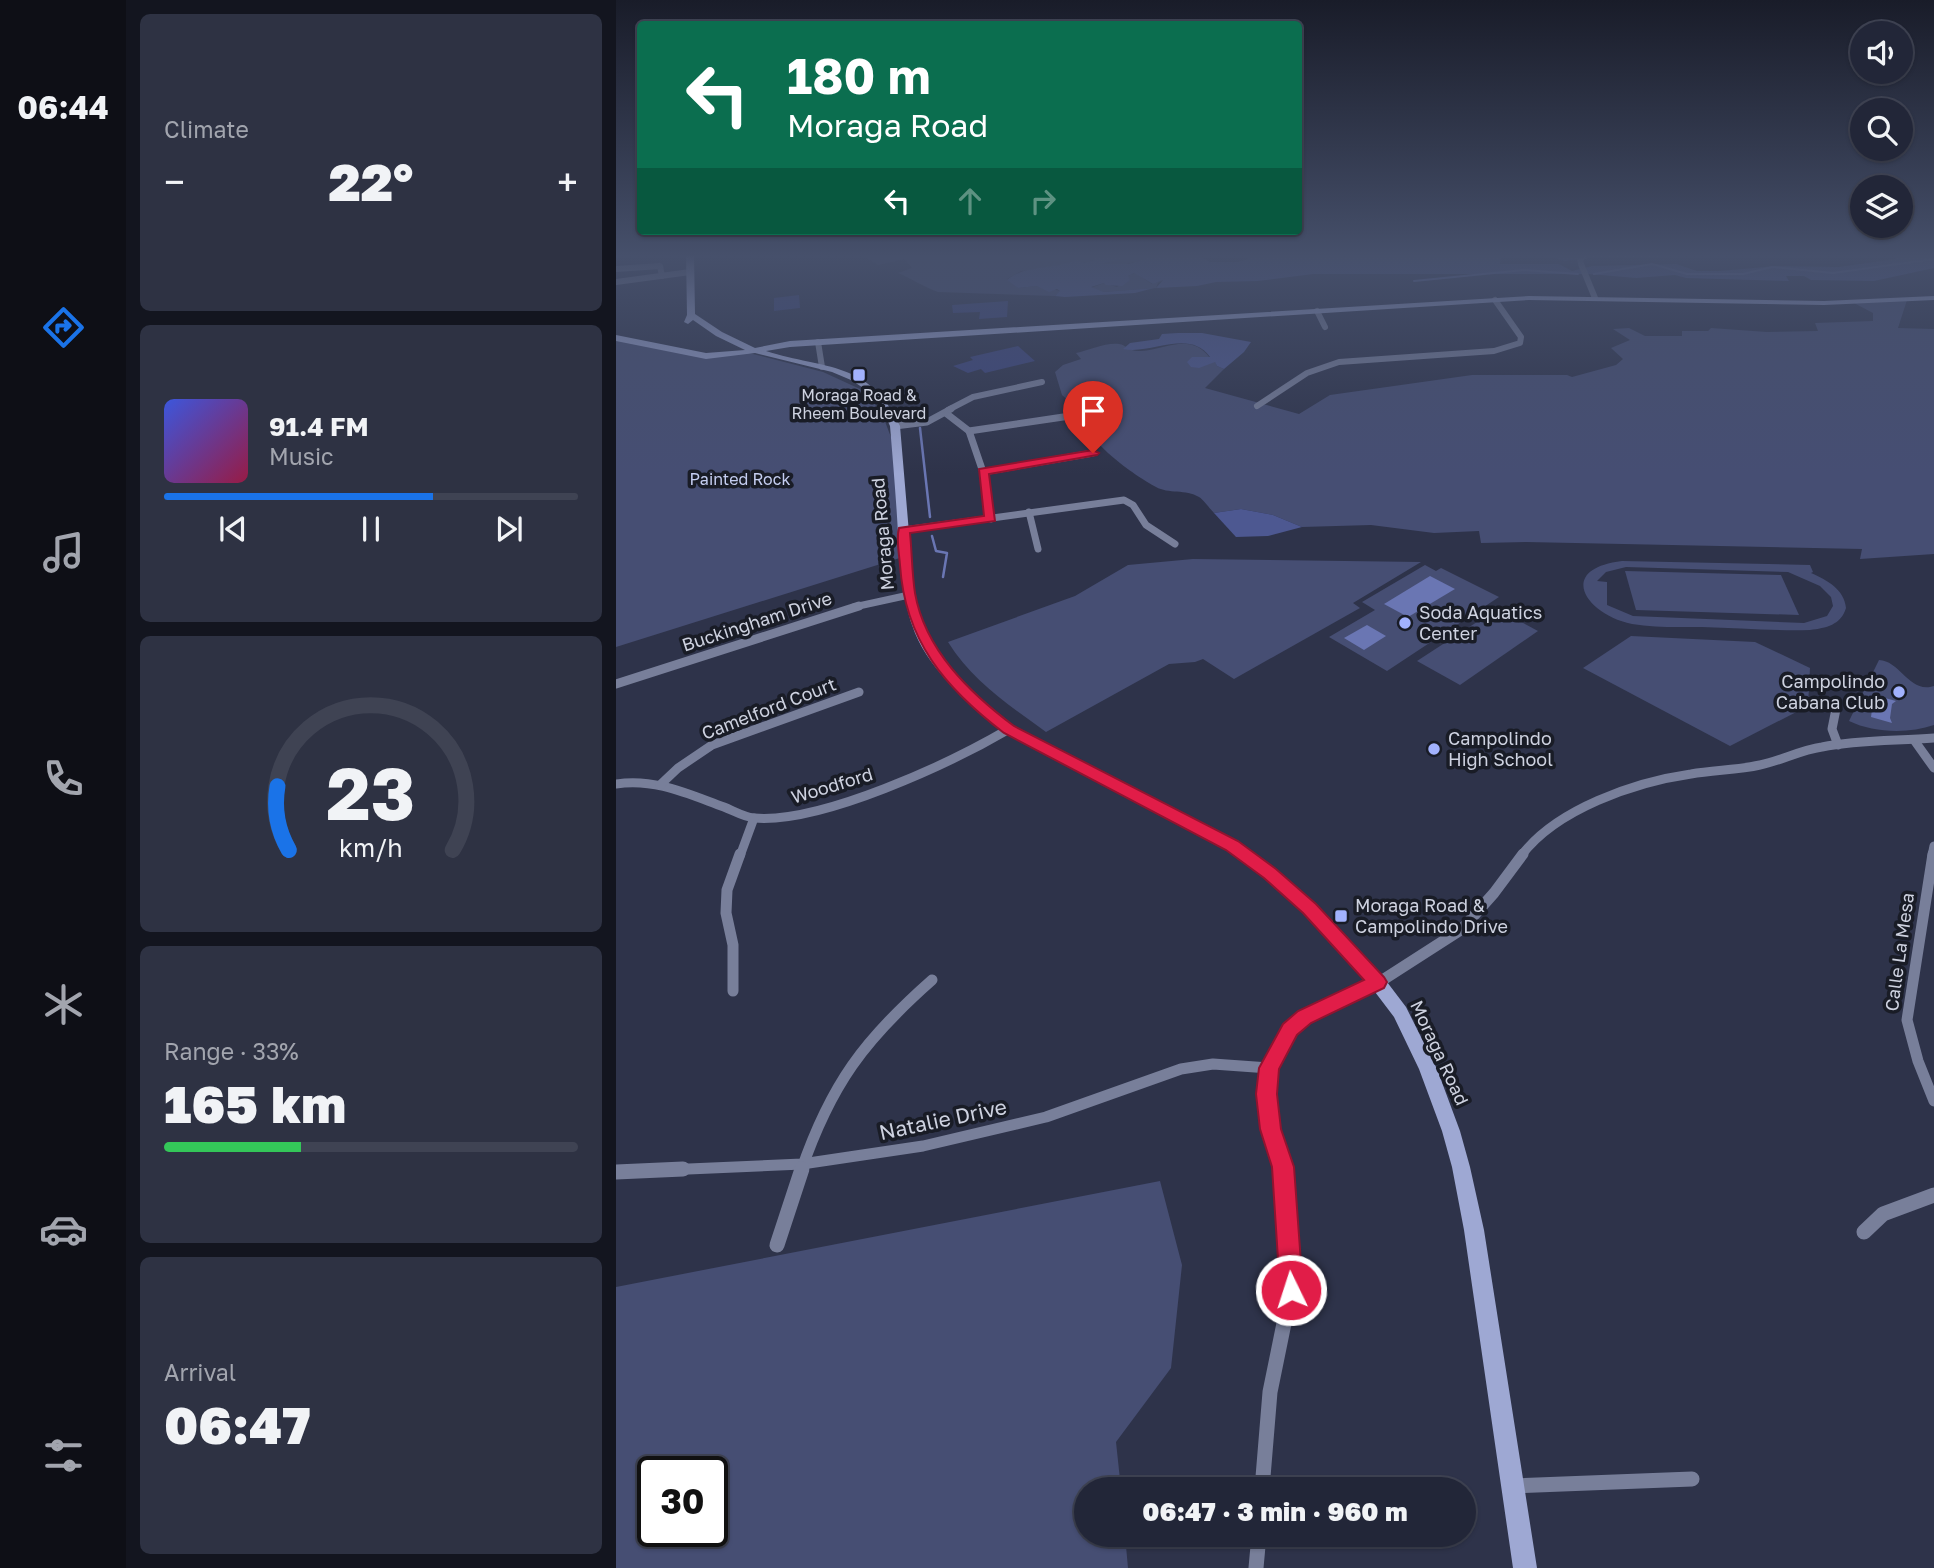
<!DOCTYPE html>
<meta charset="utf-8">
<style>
body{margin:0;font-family:"Golos Text",sans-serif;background:#2e3243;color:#f1f3f6;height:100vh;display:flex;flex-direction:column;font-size:26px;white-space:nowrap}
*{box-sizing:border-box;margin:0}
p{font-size:23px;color:#a2a5ae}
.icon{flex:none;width:38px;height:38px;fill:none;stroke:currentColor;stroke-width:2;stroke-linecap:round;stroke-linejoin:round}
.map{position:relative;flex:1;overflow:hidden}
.panel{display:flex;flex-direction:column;gap:14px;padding:14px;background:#13151f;width:490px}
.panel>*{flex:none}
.hud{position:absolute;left:21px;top:21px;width:665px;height:214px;border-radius:7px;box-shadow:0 2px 5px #0004,0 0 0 2px #3f4353;background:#0b6e4f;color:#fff;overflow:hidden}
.buttons{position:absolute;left:1234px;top:21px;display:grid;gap:14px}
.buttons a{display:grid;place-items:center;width:63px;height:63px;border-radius:50%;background:#222638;box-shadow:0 2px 5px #0004,0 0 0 2px #3f4353;font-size:35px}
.speed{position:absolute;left:21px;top:1456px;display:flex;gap:14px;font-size:35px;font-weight:700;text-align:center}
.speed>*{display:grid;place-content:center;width:91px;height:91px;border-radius:50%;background:#222638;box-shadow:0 2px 5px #0004,0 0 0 2px #3f4353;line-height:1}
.speed .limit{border:4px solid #111;border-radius:10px;background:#fff;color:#111}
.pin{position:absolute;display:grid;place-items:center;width:60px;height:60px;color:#fff;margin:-72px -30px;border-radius:50% 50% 50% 0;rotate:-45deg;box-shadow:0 0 7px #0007}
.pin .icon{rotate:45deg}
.me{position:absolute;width:77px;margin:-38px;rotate:356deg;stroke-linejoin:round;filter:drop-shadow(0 0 5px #0008)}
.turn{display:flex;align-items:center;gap:24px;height:147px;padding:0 35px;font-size:32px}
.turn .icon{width:91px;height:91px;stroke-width:2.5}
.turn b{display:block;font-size:49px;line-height:60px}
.lanes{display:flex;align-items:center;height:66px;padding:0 35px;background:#0003;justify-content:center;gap:35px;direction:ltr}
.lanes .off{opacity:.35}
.big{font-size:52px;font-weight:800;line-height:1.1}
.panel .widget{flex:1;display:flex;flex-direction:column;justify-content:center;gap:10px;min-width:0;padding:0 24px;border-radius:10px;background:#2e3243}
.panel .dial{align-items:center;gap:0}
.dial svg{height:182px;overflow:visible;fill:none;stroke:#3f4353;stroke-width:7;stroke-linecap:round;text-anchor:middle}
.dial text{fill:#f1f3f6;stroke:none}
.song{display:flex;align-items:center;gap:21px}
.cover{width:84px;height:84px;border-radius:10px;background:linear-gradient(135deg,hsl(230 70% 55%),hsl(340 70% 35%))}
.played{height:7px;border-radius:4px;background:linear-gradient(90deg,#1a73e8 65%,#3f4353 65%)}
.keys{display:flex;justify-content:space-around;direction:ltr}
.heat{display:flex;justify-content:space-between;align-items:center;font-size:38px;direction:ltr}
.charge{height:10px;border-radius:5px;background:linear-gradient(90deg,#34c759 33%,#3f4353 0)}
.trip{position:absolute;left:458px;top:1477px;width:402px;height:70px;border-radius:35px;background:#222638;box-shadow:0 2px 5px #0004,0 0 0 2px #3f4353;font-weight:800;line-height:70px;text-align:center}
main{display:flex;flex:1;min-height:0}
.menu{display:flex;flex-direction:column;width:126px;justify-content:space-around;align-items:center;background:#0e0f16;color:#a2a5ae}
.menu .icon{width:49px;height:49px}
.menu .selected{color:#1a73e8}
.menu b{font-size:32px;color:#f1f3f6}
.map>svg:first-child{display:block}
.green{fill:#464e73;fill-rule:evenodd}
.forest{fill:#4d5891}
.water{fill:#6a76b3}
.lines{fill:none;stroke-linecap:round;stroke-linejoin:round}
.stream-far1{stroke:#6a76b3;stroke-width:2}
.stream{stroke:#6a76b3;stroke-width:2.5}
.building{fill:#3c457d}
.street-far4{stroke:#787f9a;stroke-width:6}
.street-far3{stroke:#787f9a;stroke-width:7}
.street-far2{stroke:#787f9a;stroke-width:9}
.street-far1{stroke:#787f9a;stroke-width:11}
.street{stroke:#787f9a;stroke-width:15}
.secondary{fill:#9ea8d3;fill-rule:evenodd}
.route{fill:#e11d48;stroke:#92132f;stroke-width:2}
.poi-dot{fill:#a2b2fd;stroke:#191c26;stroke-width:2.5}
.labels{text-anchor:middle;stroke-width:7;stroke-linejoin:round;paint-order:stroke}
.far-poi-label{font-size:16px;fill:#ced2e0;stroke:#191c26}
.far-park-label{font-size:16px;fill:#c5cef1;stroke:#191c26}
.street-label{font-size:18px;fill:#ced2e0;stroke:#191c26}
.poi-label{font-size:18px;fill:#ced2e0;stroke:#191c26;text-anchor:start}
.near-street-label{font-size:21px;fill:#ced2e0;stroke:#191c26}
</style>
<main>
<nav class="menu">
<b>06:44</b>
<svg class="icon selected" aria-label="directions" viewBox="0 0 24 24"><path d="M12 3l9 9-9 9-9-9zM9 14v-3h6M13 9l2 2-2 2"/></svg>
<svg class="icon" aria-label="music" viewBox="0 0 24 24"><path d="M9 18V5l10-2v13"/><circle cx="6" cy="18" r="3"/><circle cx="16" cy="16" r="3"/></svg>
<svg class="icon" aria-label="phone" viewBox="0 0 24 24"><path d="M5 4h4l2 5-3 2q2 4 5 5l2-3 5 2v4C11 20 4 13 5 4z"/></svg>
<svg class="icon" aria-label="climate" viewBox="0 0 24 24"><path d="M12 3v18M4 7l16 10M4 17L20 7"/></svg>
<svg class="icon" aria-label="car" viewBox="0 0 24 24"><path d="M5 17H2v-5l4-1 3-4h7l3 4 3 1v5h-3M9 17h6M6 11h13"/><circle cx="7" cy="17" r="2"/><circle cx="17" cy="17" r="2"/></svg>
<svg class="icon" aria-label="filters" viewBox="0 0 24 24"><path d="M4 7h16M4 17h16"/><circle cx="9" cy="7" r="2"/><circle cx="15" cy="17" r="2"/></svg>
</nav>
<section class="panel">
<div class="widget"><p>Climate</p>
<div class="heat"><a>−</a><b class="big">22°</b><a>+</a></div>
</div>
<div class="widget">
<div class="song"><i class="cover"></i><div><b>91.4 FM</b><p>Music</p></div></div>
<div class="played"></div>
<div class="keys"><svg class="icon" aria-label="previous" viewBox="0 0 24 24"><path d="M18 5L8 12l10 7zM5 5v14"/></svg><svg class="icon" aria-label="pause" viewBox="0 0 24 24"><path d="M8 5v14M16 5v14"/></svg><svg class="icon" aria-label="next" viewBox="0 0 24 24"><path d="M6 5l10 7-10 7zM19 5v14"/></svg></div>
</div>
<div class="widget dial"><svg viewBox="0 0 100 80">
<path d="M14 69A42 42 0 1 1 86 69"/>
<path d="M14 69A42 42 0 0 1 9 41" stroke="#1a73e8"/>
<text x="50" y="56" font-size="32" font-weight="700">23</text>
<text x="50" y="72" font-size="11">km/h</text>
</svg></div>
<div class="widget"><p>Range · 33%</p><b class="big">165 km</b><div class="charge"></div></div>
<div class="widget"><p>Arrival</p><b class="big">06:47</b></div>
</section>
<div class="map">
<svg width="1318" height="1568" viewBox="0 0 1318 1568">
<rect width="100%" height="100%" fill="#2e334a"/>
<g class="green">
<path d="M 244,254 L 544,254 C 524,261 506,267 485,264 L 507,259 L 502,256 L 484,258 L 468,263 L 405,271 L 391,279 L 402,288 L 421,286 L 445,291 L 439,296 L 322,292 C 308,287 296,279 282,273 L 296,268 L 289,259 L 262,265 Z"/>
<path d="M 519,273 L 536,284 L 548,280 L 542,283 L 540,288 L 488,292 L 475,288 L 488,283 L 501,287 L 512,276 Z"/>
<path d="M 1291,300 L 1282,328 L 1318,329 L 1318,554 L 1244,559 L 1246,549 L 910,542 L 865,543 L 863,531 L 818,533 L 755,525 L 686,527 L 657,515 L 625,509 L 598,513 C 593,508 588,500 583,497 C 570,489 552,494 540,487 C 518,475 467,440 465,412 L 446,395 L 439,372 L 447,365 L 465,359 L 460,353 C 473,350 491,342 503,344 C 511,345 512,352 525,351 C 551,349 575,332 594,358 L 590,363 L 599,361 L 601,366 L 608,369 L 589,388 L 683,414 L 714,395 L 856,375 L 951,375 L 956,377 L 1000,365 L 1007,359 L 995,348 L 1014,340 L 997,329 L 1013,328 L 1029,336 L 1066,336 L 1066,331 L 1092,331 L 1095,328 L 1151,332 L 1202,331 L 1199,323 L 1257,321 L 1257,313 L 1236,302 Z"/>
<path d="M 0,338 L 80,355 L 129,352 L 207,372 L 244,389 L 265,411 L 281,453 L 290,556 L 0,647 Z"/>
<path d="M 577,559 L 805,562 L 737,603 L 744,608 L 618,679 L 587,659 L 579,662 L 553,664 L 430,732 C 393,705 356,681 332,642 L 459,596 L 512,565 Z"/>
<path d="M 1006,561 L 1194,565 L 1197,572 L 1195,573 C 1211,580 1228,589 1230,608 C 1225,625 1210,628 1194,630 C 1158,631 1122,628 1086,627 C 1063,627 1039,628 1016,624 C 969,614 940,569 1006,561 ZM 1010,567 L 1172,572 L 1204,586 L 1215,597 L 1217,606 L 1211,616 L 1188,623 L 1017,616 L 991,605 L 991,582 L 981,581 L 990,572 Z"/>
<path d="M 809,565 L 820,571 L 825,568 L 883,597 L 771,671 L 713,637 L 759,610 L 746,602 Z"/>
<path d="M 1009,571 L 1165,575 L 1183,615 L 1020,610 Z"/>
<path d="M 881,609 L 922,631 L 844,685 L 801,661 Z"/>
<path d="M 1015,636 L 1139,642 L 1194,668 L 1192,706 L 1114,746 L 967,668 Z"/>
<path d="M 1263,660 C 1285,661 1293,694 1318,686 L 1318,725 C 1292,734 1258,733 1233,721 Z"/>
<path d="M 544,1181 L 566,1265 L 555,1368 L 500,1442 L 505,1489 L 471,1489 L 471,1535 L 509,1535 L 512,1568 L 0,1568 L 0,1287 ZM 37,1472 L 96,1472 L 96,1531 L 37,1531 Z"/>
</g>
<g class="forest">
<path d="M 544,254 L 579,254 L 594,262 L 622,262 L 632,259 L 630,256 L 636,254 L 725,254 L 723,256 L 726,258 L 739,254 L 962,254 L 964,259 L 949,261 L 927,255 L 885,256 L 884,264 L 943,264 L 956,271 L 976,266 L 1060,264 L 1081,271 L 1104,271 L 1160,266 L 1223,267 L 1279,259 L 1277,254 L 1318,254 L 1318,268 L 1258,281 L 1195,280 L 1188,276 L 1170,276 L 1173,281 L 1070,278 L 1059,275 L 1020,278 L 973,274 L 697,274 L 642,281 L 600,282 L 581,286 L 540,288 L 547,280 L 537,284 L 518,273 L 512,276 L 514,280 L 506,286 L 490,285 L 488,283 L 475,287 L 488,292 L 538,288 L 519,293 L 449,297 L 439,296 L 444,291 L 441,289 L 433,292 L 421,286 L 402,288 L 391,280 C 409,264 441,270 461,259 L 468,263 L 479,260 L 479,258 L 505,257 L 507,259 L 485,264 L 513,264 Z"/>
<path d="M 562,333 L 586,333 L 635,342 L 628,352 L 608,369 L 601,366 L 599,362 L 583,368 L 575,367 L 571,362 L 576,357 L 594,357 C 573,328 536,355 507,349 L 514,343 L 543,339 L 546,334 Z"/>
<path d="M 625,509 L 657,515 L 686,527 L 652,536 L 620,537 L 598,513 Z"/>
</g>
<g class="water">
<path d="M 814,576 L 839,589 L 792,617 L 768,604 Z"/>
<path d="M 751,625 L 770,636 L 748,650 L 728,638 Z"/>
<path d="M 1258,695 L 1280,701 L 1276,704 L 1274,718 L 1276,723 L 1255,717 Z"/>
</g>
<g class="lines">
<g class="stream-far1">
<path d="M 978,274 L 1036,264 L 1071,274 L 1127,274 L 1156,267 L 1217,273 L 1318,259"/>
<path d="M 798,281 L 908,270 L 962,274"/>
</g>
<g class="stream">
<path d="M 304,428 L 314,517"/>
<path d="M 316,536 L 320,551 L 331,553 L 327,577"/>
</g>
</g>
<g class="building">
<path d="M 183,295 L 184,308 L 158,311 L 158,298 Z"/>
<path d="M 392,301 L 391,317 L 363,319 L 364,312 L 337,313 L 336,305 Z"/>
<path d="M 402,346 L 419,361 L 369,373 L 365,369 L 352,373 L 337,366 L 357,360 L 354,357 Z"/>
</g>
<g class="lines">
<g class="street-far4">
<path d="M 970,255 L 1045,254"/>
<path d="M 970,255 L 964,259 L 965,264 L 979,298"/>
<path d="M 0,269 L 44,266 L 46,276"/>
<path d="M 0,282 L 74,272"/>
<path d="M 701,311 L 709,327"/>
<path d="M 202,342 L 206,367"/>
<path d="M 641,406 L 691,373 L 723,362 L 878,351 L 904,343 L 905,337 L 879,300"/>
<path d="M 332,410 L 357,397 L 426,382"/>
</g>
<g class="street-far3">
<path d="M 331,414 L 353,431 L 367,472 L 375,519"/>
<path d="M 279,426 L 311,422 L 335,409"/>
<path d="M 353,431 L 454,416"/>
<path d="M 367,472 L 477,453"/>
<path d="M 413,512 L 422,549"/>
<path d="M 288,530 L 508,500 L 517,505 L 530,525 L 559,544"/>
<path d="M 238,607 L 293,595"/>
</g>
<g class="street-far2">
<path d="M 0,684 L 243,606"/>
<path d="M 1221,704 L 1216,729 L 1222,745"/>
<path d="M 1298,740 L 1318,768"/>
<path d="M 0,784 C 39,778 72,794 108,807 C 118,811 128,817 138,818 C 205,824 335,763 393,729"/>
<path d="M 44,785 L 62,768 L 96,745 L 243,692"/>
<path d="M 124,856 L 138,818"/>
<path d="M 905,856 C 940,809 1019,782 1075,774 C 1098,770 1122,770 1144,765 C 1165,761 1184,750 1206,747 C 1242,740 1281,741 1318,738"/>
<path d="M 1316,856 L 1318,846"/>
</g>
<g class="street-far1">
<path d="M 1317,854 L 1291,1020 L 1302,1061 L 1318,1101"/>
<path d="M 117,991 L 117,945 L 110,913 L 111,890 L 124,854"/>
<path d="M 26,1171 L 186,1164 L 307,1146 L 430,1117 L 565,1069 L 597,1064 L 653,1068"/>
<path d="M 185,1171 C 215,1084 248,1040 316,980"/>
<path d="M 667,1171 L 655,1129 L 651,1094 L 653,1068 L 674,1030 L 702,1009 L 762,983 L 846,929 L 878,893 L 907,854"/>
</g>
<g class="street">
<path d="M 0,1172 L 67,1169"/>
<path d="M 1248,1232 L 1267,1214 L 1318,1195"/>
<path d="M 161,1245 L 186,1169"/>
<path d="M 897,1486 L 1076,1479"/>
<path d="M 646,1489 L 654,1392 L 675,1289 L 667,1169"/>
<path d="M 640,1568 L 643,1535"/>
</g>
<path class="secondary" d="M 70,254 L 78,254 L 79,314 L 106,332 L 139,348 L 174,341 L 913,296 L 1208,301 L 1318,296 L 1318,300 L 1208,305 L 913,300 L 174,347 L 150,351 C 210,370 253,360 284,426 C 287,462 290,497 293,533 C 296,568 297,605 313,637 C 333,674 365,702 398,726 L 621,842 L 659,869 L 698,904 L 768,978 L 790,1007 L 821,1069 L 844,1131 L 854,1167 L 868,1230 L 921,1568 L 897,1568 L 848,1230 L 836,1167 L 826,1131 L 803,1069 L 778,1017 L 756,988 L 688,912 L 649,877 L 611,850 L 388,732 C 356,707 315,672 299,633 C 286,601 285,568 282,533 C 280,497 277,462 274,426 L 265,406 L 252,391 L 235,380 L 216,372 L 139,353 L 90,359 L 0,341 L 0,335 L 90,353 L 129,350 L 100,336 L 77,320 L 72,324 L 68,322 L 71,315 Z"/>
</g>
<linearGradient id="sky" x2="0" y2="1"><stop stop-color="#191c29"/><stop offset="0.54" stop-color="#46506b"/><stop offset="1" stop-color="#46506b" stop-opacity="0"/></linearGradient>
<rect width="1318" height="474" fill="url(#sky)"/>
<path class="route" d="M 477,450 L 483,453 L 481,455 L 373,474 L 379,521 L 294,533 C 296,553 296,574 299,593 C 309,650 354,693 398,726 L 622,841 L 660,869 L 700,904 L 768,977 L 771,982 L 768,988 L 695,1023 L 681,1035 L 663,1069 L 661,1094 L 665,1129 L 678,1167 L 687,1290 L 683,1298 L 675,1301 L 667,1298 L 664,1290 L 656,1167 L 644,1129 L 640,1094 L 643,1068 L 667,1024 L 682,1011 L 748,980 L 687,913 L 648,878 L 610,850 L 388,733 C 329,688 289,641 284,565 C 283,553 280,538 283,528 L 368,516 L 363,469 Z"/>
<g class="poi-dot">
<rect x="236" y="368" width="14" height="14" rx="3.5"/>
<circle cx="789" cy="623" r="7"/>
<circle cx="1283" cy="692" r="7"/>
<circle cx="818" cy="749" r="7"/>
<rect x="718" y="909" width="14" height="14" rx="3.5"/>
</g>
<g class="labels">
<g class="far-poi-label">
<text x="243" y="401">Moraga Road &amp;<tspan x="243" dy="18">Rheem Boulevard</tspan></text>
</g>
<g class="far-park-label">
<text x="124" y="485">Painted Rock</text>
</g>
<g class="street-label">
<text transform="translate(267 534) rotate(-95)" y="6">Moraga Road</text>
<text transform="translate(141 622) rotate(-18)" y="6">Buckingham Drive</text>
<text transform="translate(153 709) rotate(-21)" y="6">Camelford Court</text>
<text transform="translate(216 786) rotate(-17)" y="6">Woodford</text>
<text transform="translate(1284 952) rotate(-82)" y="6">Calle La Mesa</text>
<text transform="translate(823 1053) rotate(65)" y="6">Moraga Road</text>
</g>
<g class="poi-label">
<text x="803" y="619">Soda Aquatics<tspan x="803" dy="21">Center</tspan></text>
<text x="1269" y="688" text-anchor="end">Campolindo<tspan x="1269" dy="21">Cabana Club</tspan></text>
<text x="832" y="745">Campolindo<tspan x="832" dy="21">High School</tspan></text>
<text x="739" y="912">Moraga Road &amp;<tspan x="739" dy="21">Campolindo Drive</tspan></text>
</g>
<g class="near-street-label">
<text transform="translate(327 1120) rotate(-12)" y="7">Natalie Drive</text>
</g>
</g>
</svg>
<div class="buttons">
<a><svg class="icon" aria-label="sound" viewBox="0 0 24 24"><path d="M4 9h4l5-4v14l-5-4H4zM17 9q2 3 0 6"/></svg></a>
<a><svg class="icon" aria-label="search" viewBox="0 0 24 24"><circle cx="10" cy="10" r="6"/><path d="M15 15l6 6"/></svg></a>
<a><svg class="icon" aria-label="layers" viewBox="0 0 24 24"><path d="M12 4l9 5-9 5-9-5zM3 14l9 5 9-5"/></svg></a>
</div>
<div class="speed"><div class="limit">30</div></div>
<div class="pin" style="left:477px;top:453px;background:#d93025"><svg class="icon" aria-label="arrive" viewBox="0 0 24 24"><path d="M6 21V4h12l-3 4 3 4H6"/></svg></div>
<svg class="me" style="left:675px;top:1290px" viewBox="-20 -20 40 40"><circle r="17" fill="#e11d48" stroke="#fff" stroke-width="3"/><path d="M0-11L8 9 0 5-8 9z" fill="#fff"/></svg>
<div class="trip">06:47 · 3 min · 960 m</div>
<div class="hud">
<div class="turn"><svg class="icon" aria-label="left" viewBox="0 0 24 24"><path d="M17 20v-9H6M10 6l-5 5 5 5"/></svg><div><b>180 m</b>Moraga Road</div></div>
<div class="lanes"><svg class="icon" aria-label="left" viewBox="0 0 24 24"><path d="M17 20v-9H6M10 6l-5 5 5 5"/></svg><svg class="icon off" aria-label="ahead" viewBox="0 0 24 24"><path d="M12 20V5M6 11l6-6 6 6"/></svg><svg class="icon off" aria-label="right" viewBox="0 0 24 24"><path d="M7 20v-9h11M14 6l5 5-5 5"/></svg></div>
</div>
</div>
</main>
